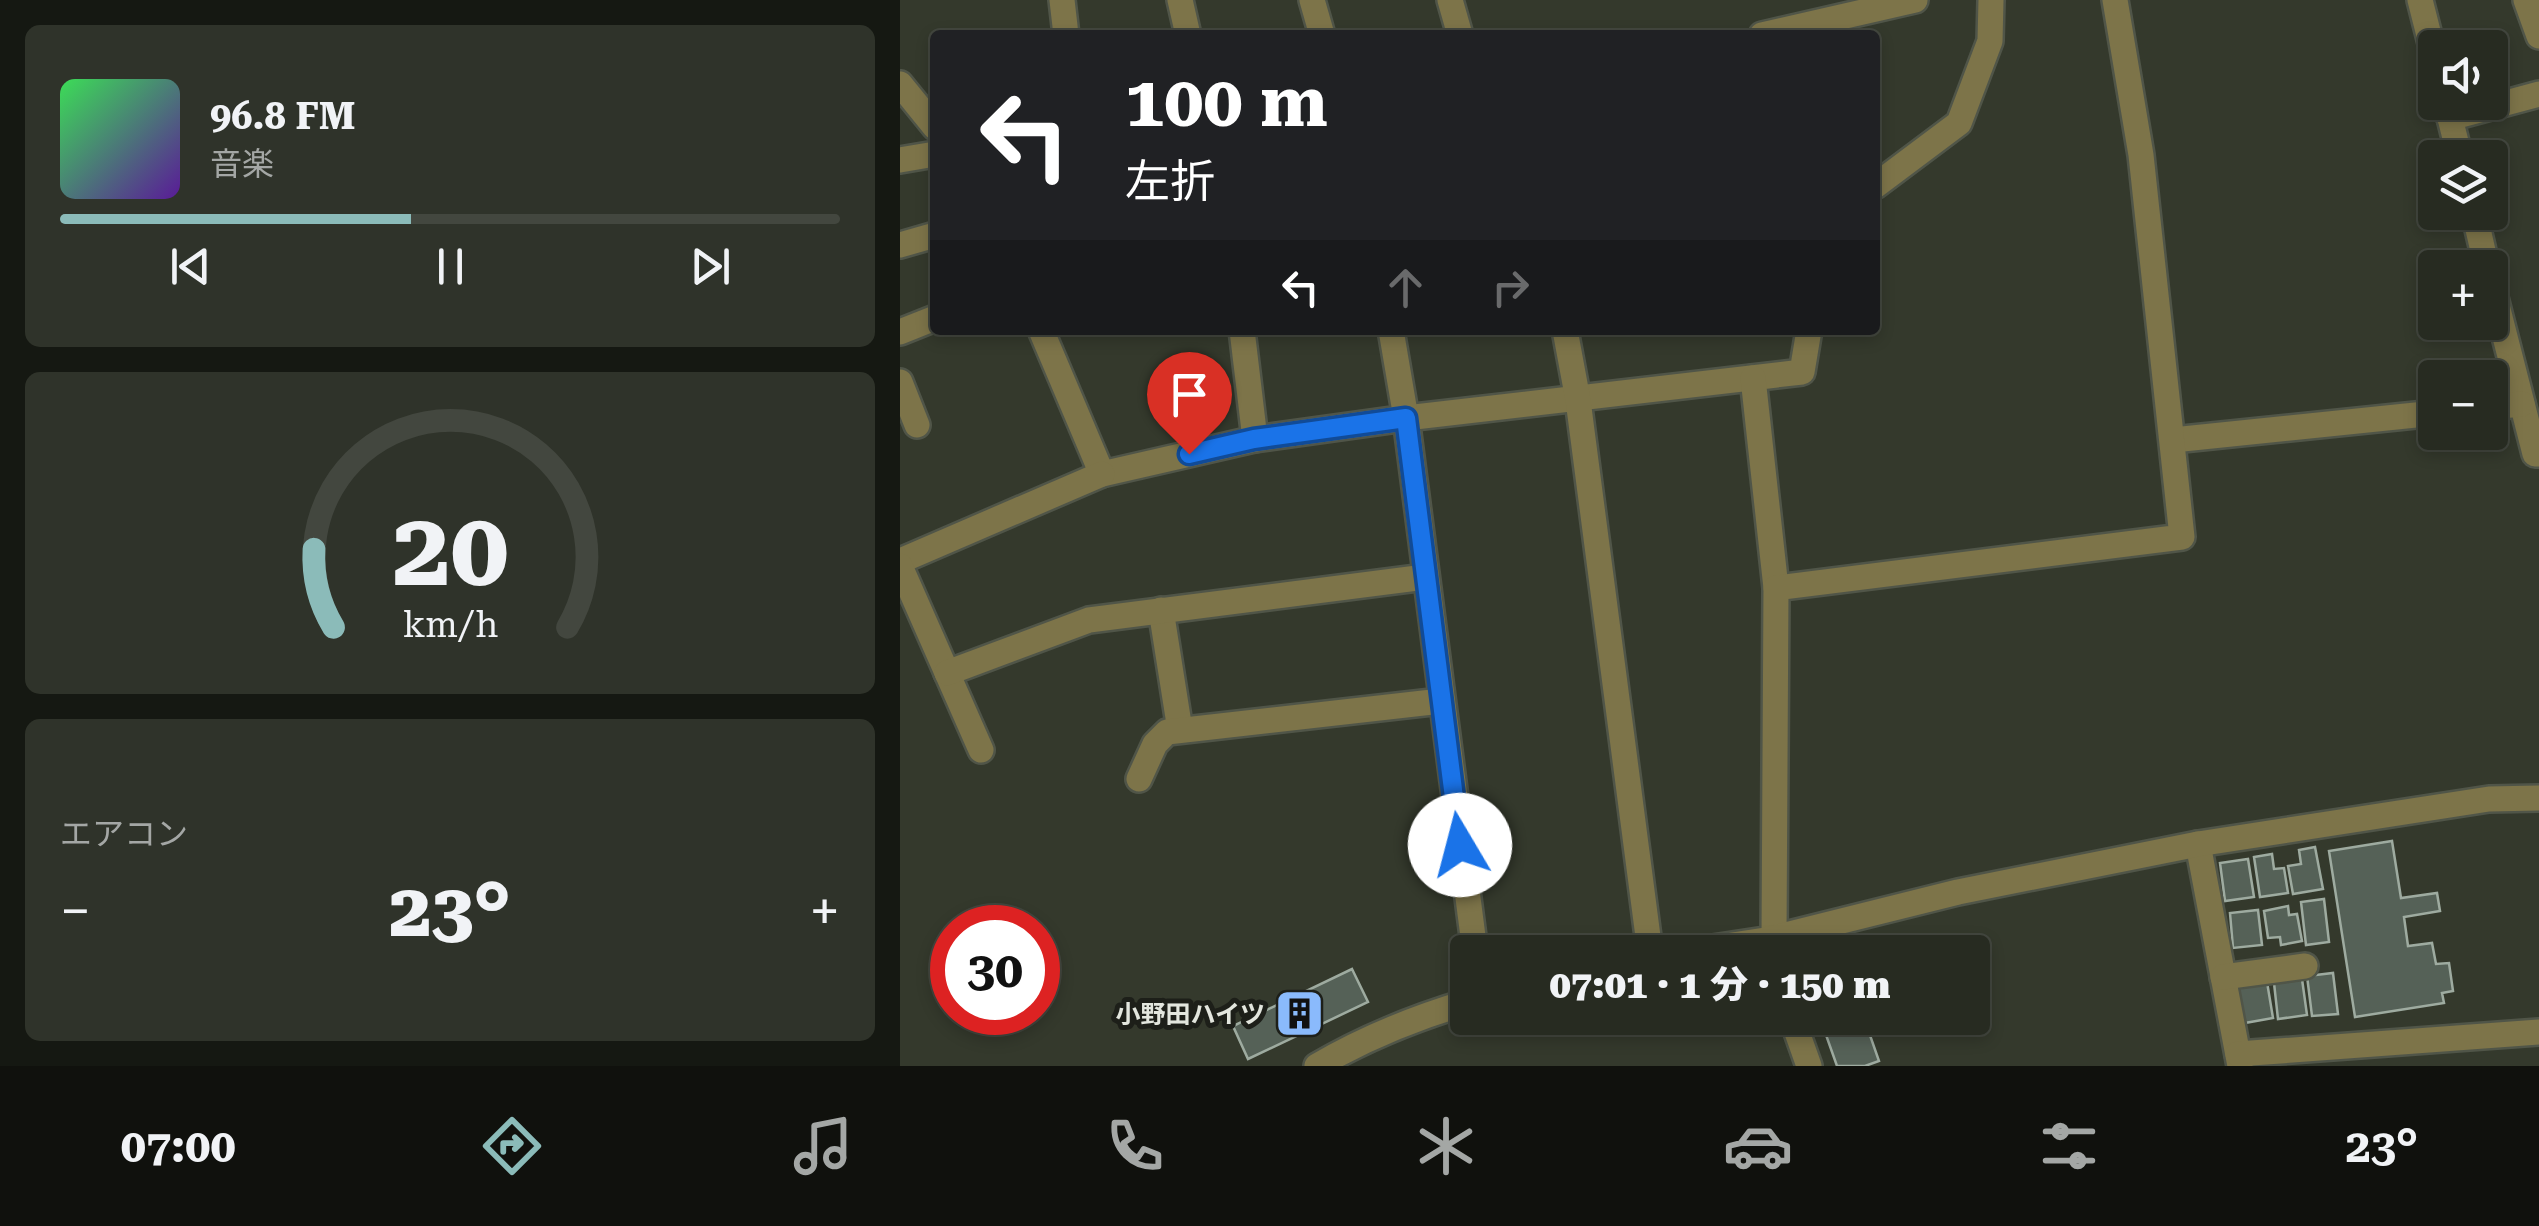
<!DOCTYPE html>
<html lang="ja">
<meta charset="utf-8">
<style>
body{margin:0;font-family:"Roboto Serif","Noto Sans JP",serif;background:#2f332a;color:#f1f3f6;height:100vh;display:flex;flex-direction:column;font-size:38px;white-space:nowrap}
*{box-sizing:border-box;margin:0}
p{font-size:32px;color:#a4a7a5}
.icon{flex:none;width:55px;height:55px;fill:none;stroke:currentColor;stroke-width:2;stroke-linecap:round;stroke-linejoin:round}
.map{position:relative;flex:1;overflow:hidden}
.panel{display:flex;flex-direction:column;gap:25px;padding:25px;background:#151812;width:900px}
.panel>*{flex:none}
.banner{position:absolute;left:30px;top:30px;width:950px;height:305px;border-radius:10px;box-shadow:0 5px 15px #0003,0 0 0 2px #43473f;background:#202124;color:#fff;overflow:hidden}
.fabs{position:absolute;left:1518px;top:30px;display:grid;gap:20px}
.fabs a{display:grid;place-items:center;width:90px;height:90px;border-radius:10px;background:#272b21;box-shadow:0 5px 15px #0003,0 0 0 2px #43473f;font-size:50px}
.speed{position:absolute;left:30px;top:905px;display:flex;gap:20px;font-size:50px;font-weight:700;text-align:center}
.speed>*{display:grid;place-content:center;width:130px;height:130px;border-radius:50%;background:#272b21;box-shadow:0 5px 15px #0003,0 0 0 2px #43473f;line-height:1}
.speed .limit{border:15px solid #d22;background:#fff;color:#111}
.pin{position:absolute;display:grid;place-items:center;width:85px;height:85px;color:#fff;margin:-102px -42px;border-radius:50% 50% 50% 0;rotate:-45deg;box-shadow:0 0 10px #0007}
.pin .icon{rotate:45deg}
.me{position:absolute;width:110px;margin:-55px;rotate:352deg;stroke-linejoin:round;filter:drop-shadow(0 0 8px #0008)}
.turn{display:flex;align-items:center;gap:35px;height:210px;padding:0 30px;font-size:45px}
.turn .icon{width:130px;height:130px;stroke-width:2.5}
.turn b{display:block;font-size:70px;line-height:85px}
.lanes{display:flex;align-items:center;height:95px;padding:0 30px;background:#0003;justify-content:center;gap:50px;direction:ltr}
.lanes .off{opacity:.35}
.big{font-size:75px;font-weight:800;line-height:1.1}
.panel .card{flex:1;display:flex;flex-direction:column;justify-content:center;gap:15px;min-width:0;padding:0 35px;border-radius:15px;background:#2f332a}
.panel .dial{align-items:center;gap:0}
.dial svg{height:260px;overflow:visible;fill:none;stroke:#43473f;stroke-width:7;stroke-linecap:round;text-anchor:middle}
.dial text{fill:#f1f3f6;stroke:none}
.song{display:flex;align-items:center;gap:30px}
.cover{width:120px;height:120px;border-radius:15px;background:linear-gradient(135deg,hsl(130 70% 55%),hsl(270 70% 35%))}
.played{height:10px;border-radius:5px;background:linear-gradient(90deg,#8bbbb9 45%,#43473f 45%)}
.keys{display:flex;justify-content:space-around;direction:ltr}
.heat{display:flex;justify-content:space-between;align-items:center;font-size:55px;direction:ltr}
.trip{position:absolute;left:550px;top:935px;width:540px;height:100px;border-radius:10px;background:#272b21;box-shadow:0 5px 15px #0003,0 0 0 2px #43473f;font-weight:800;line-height:100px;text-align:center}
.tabs{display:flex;height:160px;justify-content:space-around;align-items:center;background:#10110d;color:#a4a7a5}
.tabs .icon{width:70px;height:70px}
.tabs .on{color:#8bbbb9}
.tabs b{font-size:45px;color:#f1f3f6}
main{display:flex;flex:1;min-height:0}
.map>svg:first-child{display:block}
.building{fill:#556157;stroke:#9eaba0;stroke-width:2.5}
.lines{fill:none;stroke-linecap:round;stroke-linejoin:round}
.minor-casing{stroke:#505548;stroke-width:30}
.minor{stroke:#7d7449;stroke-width:25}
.route-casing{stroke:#114b97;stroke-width:25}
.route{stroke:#1a73e8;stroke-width:18}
.labels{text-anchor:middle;stroke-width:10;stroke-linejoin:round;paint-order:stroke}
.poi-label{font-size:25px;font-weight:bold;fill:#e3e6de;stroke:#1d1f19;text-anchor:end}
</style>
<main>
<section class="panel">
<div class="card">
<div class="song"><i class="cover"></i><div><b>96.8 FM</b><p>音楽</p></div></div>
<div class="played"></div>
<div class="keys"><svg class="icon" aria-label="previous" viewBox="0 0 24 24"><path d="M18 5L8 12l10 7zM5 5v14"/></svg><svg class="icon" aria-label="pause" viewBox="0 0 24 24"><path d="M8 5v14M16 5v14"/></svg><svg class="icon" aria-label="next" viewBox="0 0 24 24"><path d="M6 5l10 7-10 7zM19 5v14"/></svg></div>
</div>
<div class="card dial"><svg viewBox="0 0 100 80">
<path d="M14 69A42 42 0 1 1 86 69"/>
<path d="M14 69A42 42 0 0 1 8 45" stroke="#8bbbb9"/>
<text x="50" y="56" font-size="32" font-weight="700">20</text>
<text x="50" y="72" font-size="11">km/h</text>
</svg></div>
<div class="card"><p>エアコン</p>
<div class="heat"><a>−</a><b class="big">23°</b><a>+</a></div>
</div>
</section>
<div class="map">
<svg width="1639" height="1066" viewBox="0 0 1639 1066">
<rect width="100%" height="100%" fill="#34392c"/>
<g class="building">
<path d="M 1492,841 L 1501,898 L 1537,893 L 1540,911 L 1504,917 L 1508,946 L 1532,943 L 1536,964 L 1549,963 L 1553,991 L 1542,993 L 1544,1003 L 1455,1017 L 1429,851 Z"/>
<path d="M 1415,847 L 1423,889 L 1393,894 L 1388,866 L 1401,864 L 1399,850 Z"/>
<path d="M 1372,854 L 1374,869 L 1384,868 L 1388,893 L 1360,897 L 1354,857 Z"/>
<path d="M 1348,859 L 1354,897 L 1325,901 L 1320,863 Z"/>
<path d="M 1424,899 L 1429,942 L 1406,945 L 1401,902 Z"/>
<path d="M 1388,906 L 1389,915 L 1397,914 L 1402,941 L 1381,945 L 1380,937 L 1368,938 L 1364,911 Z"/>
<path d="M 1358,910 L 1362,945 L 1333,948 L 1330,913 Z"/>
<path d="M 452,969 L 468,1002 L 348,1059 L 333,1026 Z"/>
<path d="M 1433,973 L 1438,1014 L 1412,1016 L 1407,976 Z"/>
<path d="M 1402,979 L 1407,1015 L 1378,1019 L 1374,983 Z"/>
<path d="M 1367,982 L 1373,1018 L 1345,1023 L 1338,987 Z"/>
<path d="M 920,1018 L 964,1018 L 979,1061 L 965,1066 L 937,1066 Z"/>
</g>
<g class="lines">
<defs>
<g id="minor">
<path d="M 162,0 L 166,35"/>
<path d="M 280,0 L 288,35"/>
<path d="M 412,0 L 422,35"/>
<path d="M 550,0 L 560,35"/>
<path d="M 1520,0 L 1535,59"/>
<path d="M 1626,0 L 1639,36"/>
<path d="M 862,35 L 1015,0"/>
<path d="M 0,84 L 35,127"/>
<path d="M 1546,102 L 1560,158"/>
<path d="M 1550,118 L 1639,94"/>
<path d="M 0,160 L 35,154"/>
<path d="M 975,186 L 1059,123 L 1090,41 L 1091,0"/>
<path d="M 1574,212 L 1587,268"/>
<path d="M 0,245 L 35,235"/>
<path d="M 1590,278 L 1635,454 L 1639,454"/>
<path d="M 141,330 L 202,474 L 355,439 L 506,418 L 902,372 L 909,330"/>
<path d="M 342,330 L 355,439"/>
<path d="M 491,330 L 506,418 L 575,952"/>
<path d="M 665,330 L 678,400 L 750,952"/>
<path d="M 0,332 L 35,318"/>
<path d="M 853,378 L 876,588"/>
<path d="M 0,382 L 17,425"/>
<path d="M 1590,407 L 1622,404"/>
<path d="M 1273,440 L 1535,413"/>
<path d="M 0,561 L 202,474"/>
<path d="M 0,566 L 81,750"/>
<path d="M 261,610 L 280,730"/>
<path d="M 47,673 L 189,620 L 525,577"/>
<path d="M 239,779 L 255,744 L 267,732 L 541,701"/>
<path d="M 1298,844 L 1340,1066"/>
<path d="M 874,937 L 876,588 L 1282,537 L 1241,155 L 1215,0"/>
<path d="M 786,952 L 865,940 L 1058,892 L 1298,844 L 1589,799 L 1639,798"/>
<path d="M 1323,977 L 1405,966"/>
<path d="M 892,1018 L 909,1066"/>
<path d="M 1338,1054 L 1639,1032"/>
<path d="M 417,1066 C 465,1038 514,1018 568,1002"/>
</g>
</defs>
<use href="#minor" class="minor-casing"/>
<use href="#minor" class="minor"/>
</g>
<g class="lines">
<defs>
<path id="route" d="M 289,454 L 354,439 L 506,418 L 560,845"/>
</defs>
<use href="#route" class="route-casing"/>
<use href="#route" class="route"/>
</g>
<defs>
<symbol id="building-square" viewBox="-11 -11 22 22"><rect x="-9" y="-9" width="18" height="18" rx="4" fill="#8abafc" stroke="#1d1f19"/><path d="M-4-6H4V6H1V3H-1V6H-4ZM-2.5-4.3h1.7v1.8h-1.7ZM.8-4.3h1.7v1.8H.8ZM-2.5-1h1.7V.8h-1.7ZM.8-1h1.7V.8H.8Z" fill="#111"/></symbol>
</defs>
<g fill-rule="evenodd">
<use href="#building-square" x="372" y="986" width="55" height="55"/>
</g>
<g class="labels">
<g class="poi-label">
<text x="365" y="1023">小野田ハイツ</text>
</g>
</g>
</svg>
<div class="fabs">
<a><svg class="icon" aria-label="sound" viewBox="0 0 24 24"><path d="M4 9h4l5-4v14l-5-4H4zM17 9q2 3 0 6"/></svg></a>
<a><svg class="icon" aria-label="layers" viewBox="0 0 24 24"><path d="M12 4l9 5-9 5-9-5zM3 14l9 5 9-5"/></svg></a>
<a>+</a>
<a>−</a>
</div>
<div class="speed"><div class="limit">30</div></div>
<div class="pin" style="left:289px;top:454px;background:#d93025"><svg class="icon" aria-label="arrive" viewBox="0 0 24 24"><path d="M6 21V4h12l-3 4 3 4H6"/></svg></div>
<svg class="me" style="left:560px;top:845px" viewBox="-20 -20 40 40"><circle r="19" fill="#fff"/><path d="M0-13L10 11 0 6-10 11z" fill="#1a73e8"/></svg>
<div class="trip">07:01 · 1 分 · 150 m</div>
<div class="banner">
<div class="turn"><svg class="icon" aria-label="left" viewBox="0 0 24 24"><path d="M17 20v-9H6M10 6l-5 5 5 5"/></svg><div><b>100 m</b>左折</div></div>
<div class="lanes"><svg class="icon" aria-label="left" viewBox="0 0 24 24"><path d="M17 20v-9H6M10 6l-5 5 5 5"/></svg><svg class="icon off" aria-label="ahead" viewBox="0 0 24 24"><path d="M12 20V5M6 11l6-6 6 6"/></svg><svg class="icon off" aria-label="right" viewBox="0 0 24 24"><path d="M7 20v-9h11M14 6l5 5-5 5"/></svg></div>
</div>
</div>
</main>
<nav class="tabs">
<b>07:00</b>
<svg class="icon on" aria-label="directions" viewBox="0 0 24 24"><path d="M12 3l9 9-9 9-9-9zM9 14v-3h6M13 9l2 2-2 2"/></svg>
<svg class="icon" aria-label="music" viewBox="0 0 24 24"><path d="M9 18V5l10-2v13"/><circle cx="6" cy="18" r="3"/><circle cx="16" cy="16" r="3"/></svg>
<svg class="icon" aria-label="phone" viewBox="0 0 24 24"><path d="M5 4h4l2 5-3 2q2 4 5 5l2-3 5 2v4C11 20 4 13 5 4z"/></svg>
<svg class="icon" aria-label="climate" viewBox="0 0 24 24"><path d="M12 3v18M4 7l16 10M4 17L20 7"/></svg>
<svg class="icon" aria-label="car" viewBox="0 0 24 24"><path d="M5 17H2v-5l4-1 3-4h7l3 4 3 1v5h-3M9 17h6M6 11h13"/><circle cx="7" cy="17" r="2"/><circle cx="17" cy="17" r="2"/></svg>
<svg class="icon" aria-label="filters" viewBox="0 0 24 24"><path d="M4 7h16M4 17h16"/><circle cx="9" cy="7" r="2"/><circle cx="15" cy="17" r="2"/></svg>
<b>23°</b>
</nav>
